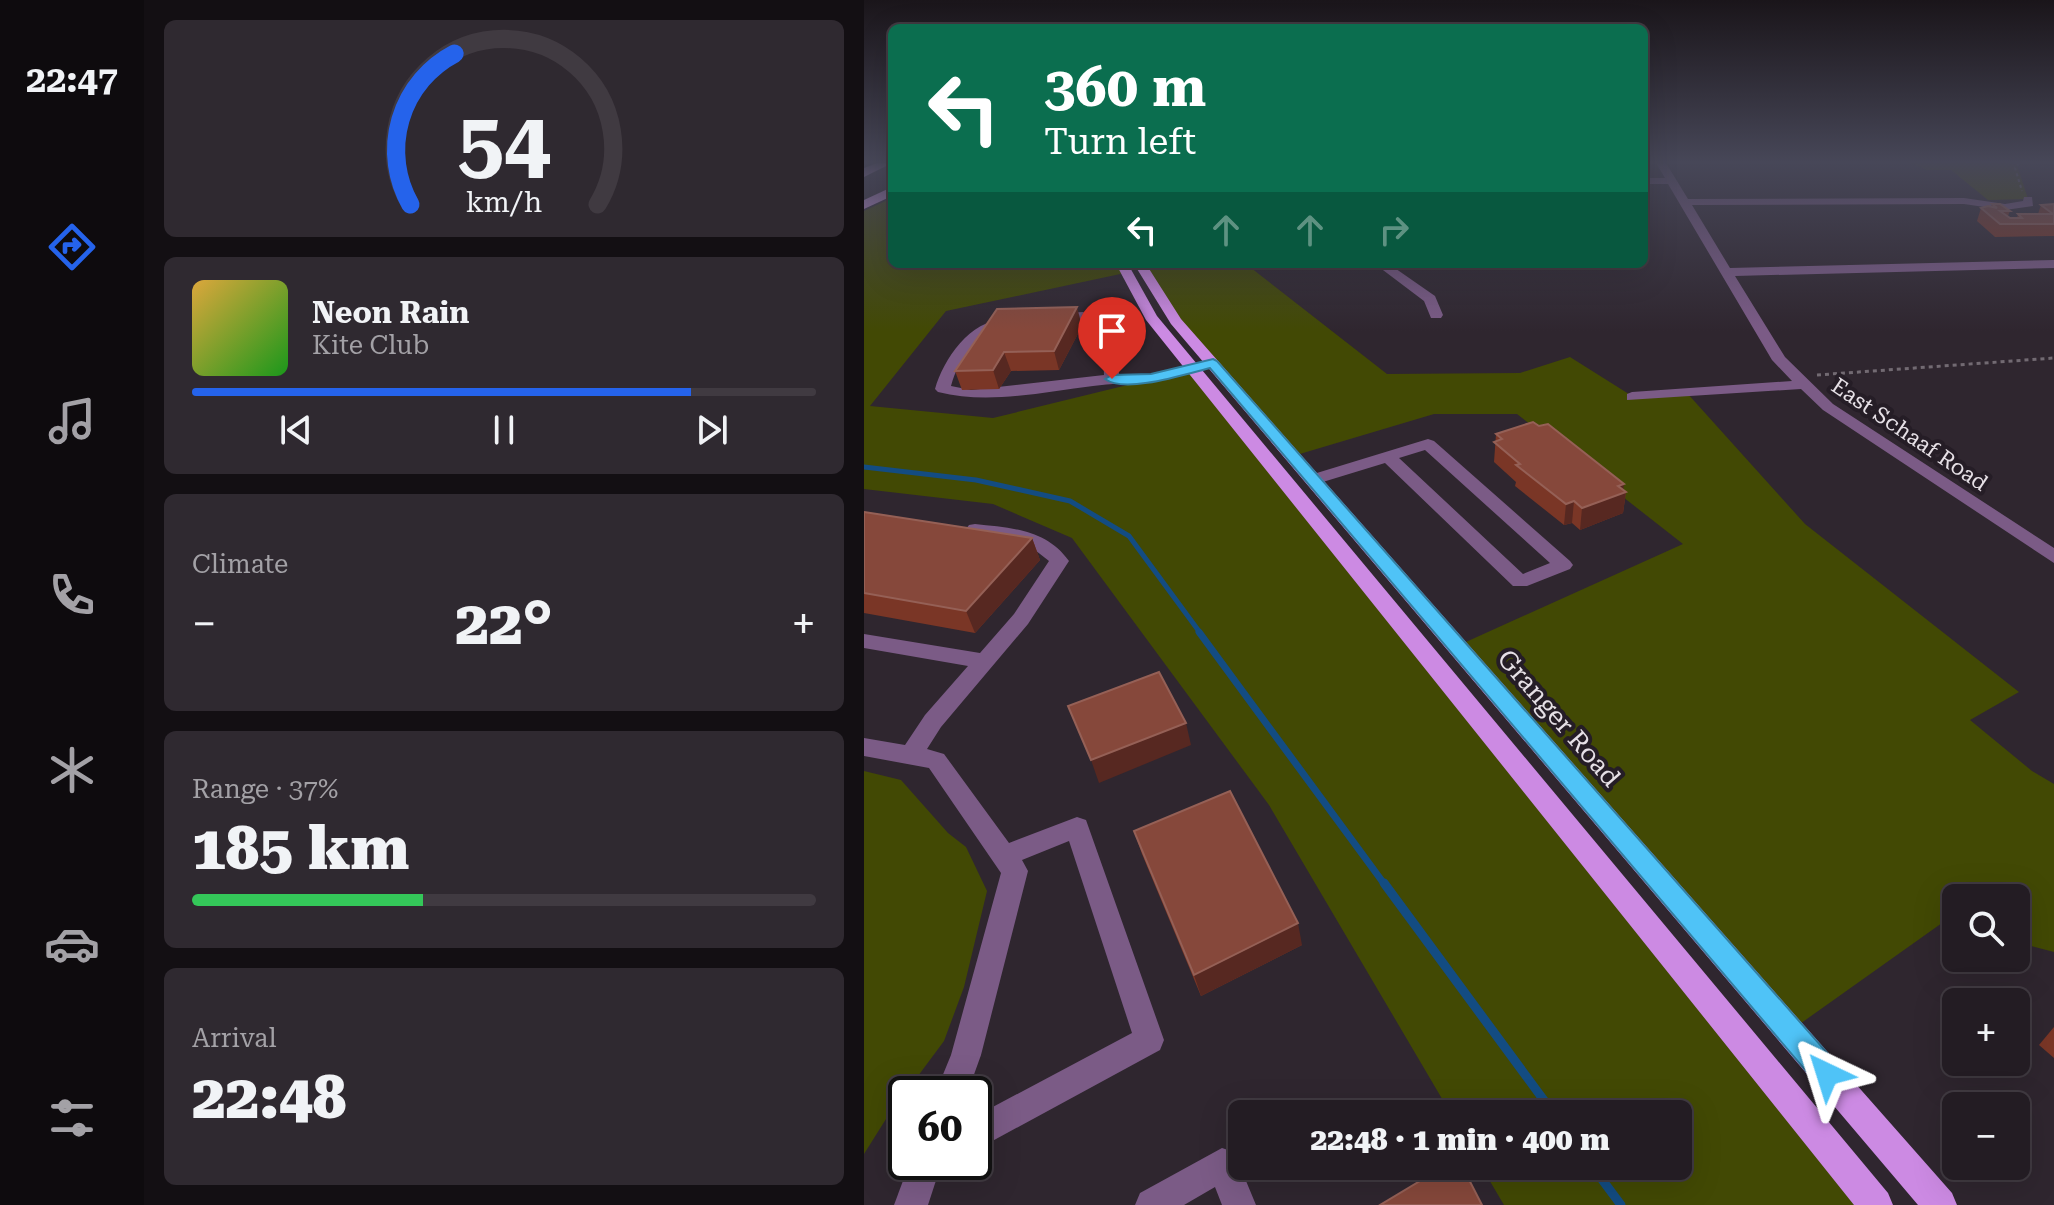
<!DOCTYPE html>
<meta charset="utf-8">
<style>
body{margin:0;font-family:"Roboto Serif",serif;background:#2f2930;color:#f1f3f6;height:100vh;display:flex;flex-direction:column;font-size:30px;white-space:nowrap}
*{box-sizing:border-box;margin:0}
p{font-size:26px;color:#a3a1a6}
.icon{flex:none;width:44px;height:44px;fill:none;stroke:currentColor;stroke-width:2;stroke-linecap:round;stroke-linejoin:round}
.map{position:relative;flex:1;overflow:hidden}
.panel{display:flex;flex-direction:column;gap:20px;padding:20px;background:#130f13;width:720px}
.panel>*{flex:none}
.banner{position:absolute;left:24px;top:24px;width:760px;height:244px;border-radius:12px;box-shadow:0 8px 32px #0002,0 0 0 2px #403a41;background:#0b6e4f;color:#fff;overflow:hidden}
.buttons{position:absolute;left:1078px;top:884px;display:grid;gap:16px}
.buttons a{display:grid;place-items:center;width:88px;height:88px;border-radius:12px;background:#231c23;box-shadow:0 8px 32px #0002,0 0 0 2px #403a41;font-size:40px}
.speed{position:absolute;left:24px;top:1076px;display:flex;gap:16px;font-size:40px;font-weight:700;text-align:center}
.speed>*{display:grid;place-content:center;width:104px;height:104px;border-radius:50%;background:#231c23;box-shadow:0 8px 32px #0002,0 0 0 2px #403a41;line-height:1}
.speed .limit{border:4px solid #111;border-radius:12px;background:#fff;color:#111}
.pin{position:absolute;display:grid;place-items:center;width:68px;height:68px;color:#fff;margin:-82px -34px;border-radius:50% 50% 50% 0;rotate:-45deg;box-shadow:0 0 8px #0007}
.pin .icon{rotate:45deg}
.me{position:absolute;width:88px;margin:-44px;rotate:319deg;stroke-linejoin:round;filter:drop-shadow(0 0 6px #0008)}
.turn{display:flex;align-items:center;gap:28px;height:168px;padding:0 24px;font-size:36px}
.turn .icon{width:104px;height:104px;stroke-width:2.5}
.turn b{display:block;font-size:56px;line-height:68px}
.lanes{display:flex;align-items:center;height:76px;padding:0 24px;background:#0003;justify-content:center;gap:40px;direction:ltr}
.lanes .off{opacity:.35}
.big{font-size:60px;font-weight:800;line-height:1.1}
.panel .card{flex:1;display:flex;flex-direction:column;justify-content:center;gap:12px;min-width:0;padding:0 28px;border-radius:12px;background:#2f2930}
.panel .dial{align-items:center;gap:0}
.dial svg{height:208px;overflow:visible;fill:none;stroke:#403a41;stroke-width:7;stroke-linecap:round;text-anchor:middle}
.dial text{fill:#f1f3f6;stroke:none}
.song{display:flex;align-items:center;gap:24px}
.cover{width:96px;height:96px;border-radius:12px;background:linear-gradient(135deg,hsl(40 70% 55%),hsl(120 70% 35%))}
.played{height:8px;border-radius:4px;background:linear-gradient(90deg,#2563eb 80%,#403a41 80%)}
.keys{display:flex;justify-content:space-around;direction:ltr}
.heat{display:flex;justify-content:space-between;align-items:center;font-size:44px;direction:ltr}
.charge{height:12px;border-radius:6px;background:linear-gradient(90deg,#34c759 37%,#403a41 0)}
.trip{position:absolute;left:364px;top:1100px;width:464px;height:80px;border-radius:12px;background:#231c23;box-shadow:0 8px 32px #0002,0 0 0 2px #403a41;font-weight:800;line-height:80px;text-align:center}
main{display:flex;flex:1;min-height:0}
.tab-bar{display:flex;flex-direction:column;width:144px;justify-content:space-around;align-items:center;background:#0e0b0e;color:#a3a1a6}
.tab-bar .icon{width:56px;height:56px}
.tab-bar .on{color:#2563eb}
.tab-bar b{font-size:36px;color:#f1f3f6}
.map>svg:first-child{display:block}
.green{fill:#424904}
.lines{fill:none;stroke-linecap:round;stroke-linejoin:round}
.stream-far2{stroke:#134c82;stroke-width:5}
.stream-far1{stroke:#134c82;stroke-width:7}
.stream{stroke:#134c82;stroke-width:9}
.path-far1{stroke:#726a72;stroke-width:2;stroke-dasharray:3 3;stroke-linecap:butt}
.path{stroke:#726a72;stroke-width:3;stroke-dasharray:4 4;stroke-linecap:butt}
.minor{fill:#7b5b86;fill-rule:evenodd}
.major{fill:#cc8ae3;fill-rule:evenodd}
.highway{fill:#e4a5fa;fill-rule:evenodd}
.wall{fill:#7a3626}
.shaded-wall{fill:#572821}
.building{fill:#86483b;stroke:#956056;stroke-width:2}
.route{fill:#4fc3f7;stroke:#337fa1;stroke-width:2}
.labels{text-anchor:middle;stroke-width:8;stroke-linejoin:round;paint-order:stroke}
.far-street-label{font-size:22px;fill:#e6e0e6;stroke:#251d26}
.street-label{font-size:26px;fill:#e6e0e6;stroke:#251d26}
</style>
<main>
<nav class="tab-bar">
<b>22:47</b>
<svg class="icon on" aria-label="directions" viewBox="0 0 24 24"><path d="M12 3l9 9-9 9-9-9zM9 14v-3h6M13 9l2 2-2 2"/></svg>
<svg class="icon" aria-label="music" viewBox="0 0 24 24"><path d="M9 18V5l10-2v13"/><circle cx="6" cy="18" r="3"/><circle cx="16" cy="16" r="3"/></svg>
<svg class="icon" aria-label="phone" viewBox="0 0 24 24"><path d="M5 4h4l2 5-3 2q2 4 5 5l2-3 5 2v4C11 20 4 13 5 4z"/></svg>
<svg class="icon" aria-label="climate" viewBox="0 0 24 24"><path d="M12 3v18M4 7l16 10M4 17L20 7"/></svg>
<svg class="icon" aria-label="car" viewBox="0 0 24 24"><path d="M5 17H2v-5l4-1 3-4h7l3 4 3 1v5h-3M9 17h6M6 11h13"/><circle cx="7" cy="17" r="2"/><circle cx="17" cy="17" r="2"/></svg>
<svg class="icon" aria-label="filters" viewBox="0 0 24 24"><path d="M4 7h16M4 17h16"/><circle cx="9" cy="7" r="2"/><circle cx="15" cy="17" r="2"/></svg>
</nav>
<section class="panel">
<div class="card dial"><svg viewBox="0 0 100 80">
<path d="M14 69A42 42 0 1 1 86 69"/>
<path d="M14 69A42 42 0 0 1 31 11" stroke="#2563eb"/>
<text x="50" y="56" font-size="32" font-weight="700">54</text>
<text x="50" y="72" font-size="11">km/h</text>
</svg></div>
<div class="card">
<div class="song"><i class="cover"></i><div><b>Neon Rain</b><p>Kite Club</p></div></div>
<div class="played"></div>
<div class="keys"><svg class="icon" aria-label="previous" viewBox="0 0 24 24"><path d="M18 5L8 12l10 7zM5 5v14"/></svg><svg class="icon" aria-label="pause" viewBox="0 0 24 24"><path d="M8 5v14M16 5v14"/></svg><svg class="icon" aria-label="next" viewBox="0 0 24 24"><path d="M6 5l10 7-10 7zM19 5v14"/></svg></div>
</div>
<div class="card"><p>Climate</p>
<div class="heat"><a>−</a><b class="big">22°</b><a>+</a></div>
</div>
<div class="card"><p>Range · 37%</p><b class="big">185 km</b><div class="charge"></div></div>
<div class="card"><p>Arrival</p><b class="big">22:48</b></div>
</section>
<div class="map">
<svg width="1190" height="1205" viewBox="0 0 1190 1205">
<rect width="100%" height="100%" fill="#2f262f"/>
<g class="green">
<path d="M 1046,163 L 1145,163 L 1153,165 L 1164,199 L 1124,200 L 1087,170 L 1063,170 Z"/>
<path d="M 28,198 L 28,264 L 258,264 L 261,273 L 82,311 L 6,406 L 129,418 L 329,369 L 1012,1205 L 640,1205 L 617,1166 L 814,1166 L 814,1114 L 587,1114 L 405,805 L 208,538 L 129,504 L 0,489 L 0,211 Z"/>
<path d="M 276,264 L 382,264 L 523,374 L 656,373 L 706,357 L 768,396 L 823,393 L 941,524 L 1155,692 L 1106,720 L 1168,771 L 1190,784 L 1190,952 L 1152,942 L 1152,898 L 1092,898 L 1092,927 L 1078,923 L 926,1031 L 593,646 L 819,544 L 653,414 L 570,414 L 429,456 L 312,321 Z"/>
<path d="M 0,771 L 37,780 L 84,833 L 102,847 L 123,891 L 100,987 L 80,1041 L 22,1119 L 0,1154 Z"/>
</g>
<g class="lines">
<path class="stream-far2" d="M 0,467 L 112,480 L 206,501 L 265,536 L 337,634"/>
<path class="stream-far1" d="M 335,632 L 521,885"/>
<g class="stream">
<path d="M 520,883 L 690,1114"/>
<path d="M 728,1166 L 757,1205"/>
</g>
<path class="path-far1" d="M 1155,163 L 1151,168 L 1158,191"/>
<path class="path" d="M 953,375 L 1190,358"/>
<g class="minor">
<path d="M 792,163 L 802,163 L 824,199 L 1100,198 L 1141,204 L 1159,201 L 1160,197 L 1168,197 L 1169,206 L 1141,210 L 1100,204 L 828,205 L 866,268 L 1190,260 L 1190,268 L 871,276 L 921,357 L 969,404 L 1190,548 L 1190,563 L 959,410 L 937,389 L 763,400 L 763,394 L 768,392 L 928,381 L 908,360 L 804,184 L 780,184 L 780,178 L 801,178 Z"/>
<path d="M 511,264 L 525,264 L 571,296 L 579,315 L 577,318 L 567,318 L 560,301 Z"/>
<path d="M 219,312 L 246,326 L 253,351 L 255,374 L 287,374 L 329,365 L 336,369 L 334,372 C 299,381 265,382 229,386 C 178,392 124,405 74,392 L 71,389 C 80,358 109,315 147,320 L 147,326 C 116,333 95,356 87,386 L 107,390 L 240,375 L 239,351 L 233,328 C 212,318 195,326 183,318 L 190,314 Z"/>
<path d="M 564,439 L 570,441 L 706,561 L 709,565 L 706,569 L 663,586 L 649,586 L 521,463 L 449,485 L 440,480 L 443,476 ZM 561,450 L 686,563 L 659,574 L 535,458 Z"/>
<path d="M 111,524 C 147,528 182,529 205,561 L 164,624 L 77,727 L 63,749 L 80,754 L 145,843 L 213,817 L 222,820 L 300,1040 L 296,1050 L 110,1151 L 110,1117 L 268,1033 L 205,841 L 158,860 L 164,871 L 117,1055 L 103,1094 L 71,1094 L 87,1055 L 137,873 L 65,768 L 0,756 L 0,738 L 41,745 L 61,715 L 104,666 L 0,648 L 0,634 L 116,653 L 150,614 L 185,561 L 162,543 L 105,533 L 102,529 L 105,525 Z"/>
<path d="M 358,1148 L 370,1152 L 392,1205 L 358,1205 L 351,1187 L 320,1205 L 271,1205 L 276,1193 Z"/>
<path d="M 46,1162 L 78,1162 L 64,1205 L 30,1205 Z"/>
</g>
<g class="major">
<path d="M 252,264 L 264,264 L 293,316 L 1024,1193 L 1029,1205 L 990,1205 L 282,320 Z"/>
<path d="M 270,264 L 282,264 L 317,319 L 1088,1193 L 1093,1205 L 1054,1205 L 307,324 Z"/>
</g>
<g class="highway">
<path d="M 13,163 L 28,163 L 0,177 L 0,168 Z"/>
<path d="M 28,187 L 28,196 L 0,209 L 0,200 Z"/>
</g>
</g>
<g class="wall">
<path d="M 1128,204 L 1146,211 L 1144,216 L 1146,218 L 1153,218 L 1154,214 L 1174,214 L 1177,205 L 1190,204 L 1190,236 L 1131,237 L 1113,221 L 1117,208 L 1127,207 Z"/>
<path d="M 133,309 L 218,326 L 195,370 L 147,371 L 135,389 L 98,390 L 91,371 Z"/>
<path d="M 632,434 L 760,490 L 762,492 L 759,513 L 716,530 L 708,523 L 700,525 L 651,486 L 652,482 L 630,462 Z"/>
<path d="M 0,512 L 168,538 L 176,560 L 111,633 L 0,613 Z"/>
<path d="M 270,831 L 438,945 L 337,996 L 278,854 Z"/>
<path d="M 1190,1027 L 1190,1058 L 1175,1045 Z"/>
</g>
<g class="shaded-wall">
<path d="M 213,307 L 218,326 L 195,370 L 190,351 Z"/>
<path d="M 140,352 L 147,371 L 135,389 L 129,370 Z"/>
<path d="M 760,484 L 759,493 L 762,492 L 759,513 L 716,530 L 718,508 L 754,486 Z"/>
<path d="M 710,501 L 708,523 L 700,525 L 702,504 Z"/>
<path d="M 168,538 L 176,560 L 111,633 L 102,611 Z"/>
<path d="M 322,723 L 327,745 L 235,783 L 227,760 Z"/>
<path d="M 434,923 L 438,945 L 337,996 L 330,975 Z"/>
</g>
<g class="building">
<path d="M 1128,204 L 1136,204 L 1146,211 L 1136,211 L 1146,218 L 1158,218 L 1154,214 L 1189,214 L 1177,205 L 1190,204 L 1190,224 L 1136,224 L 1117,208 L 1124,206 L 1133,208 Z"/>
<path d="M 213,307 L 190,351 L 140,352 L 129,370 L 91,371 L 133,309 Z"/>
<path d="M 669,422 L 675,426 L 684,424 L 760,484 L 754,486 L 762,492 L 718,508 L 710,501 L 702,504 L 652,465 L 656,464 L 630,442 L 638,439 L 632,434 Z"/>
<path d="M 0,512 L 168,538 L 102,611 L 0,593 Z"/>
<path d="M 295,672 L 322,723 L 227,760 L 204,706 Z"/>
<path d="M 366,791 L 434,923 L 330,975 L 270,831 Z"/>
<path d="M 581,1166 L 598,1166 L 618,1205 L 516,1205 Z"/>
</g>
<linearGradient id="sky" x2="0" y2="1"><stop stop-color="#1a151a"/><stop offset="0.49" stop-color="#474758"/><stop offset="1" stop-color="#474758" stop-opacity="0"/></linearGradient>
<rect width="1190" height="331" fill="url(#sky)"/>
<path class="route" d="M 349,359 L 353,361 L 973,1064 L 977,1074 L 973,1084 L 963,1088 L 953,1084 L 346,368 C 322,374 261,394 241,379 L 248,375 L 287,374 Z"/>
<g class="labels">
<g class="far-street-label">
<text transform="translate(1046 434) rotate(34)" y="8">East Schaaf Road</text>
</g>
<g class="street-label">
<text transform="translate(695 718) rotate(49)" y="9">Granger Road</text>
</g>
</g>
</svg>
<div class="buttons">
<a><svg class="icon" aria-label="search" viewBox="0 0 24 24"><circle cx="10" cy="10" r="6"/><path d="M15 15l6 6"/></svg></a>
<a>+</a>
<a>−</a>
</div>
<div class="speed"><div class="limit">60</div></div>
<div class="pin" style="left:248px;top:379px;background:#d93025"><svg class="icon" aria-label="arrive" viewBox="0 0 24 24"><path d="M6 21V4h12l-3 4 3 4H6"/></svg></div>
<svg class="me" style="left:963px;top:1074px" viewBox="-20 -20 40 40"><path d="M0-17L14 15 0 8-14 15z" fill="#4fc3f7" stroke="#fff" stroke-width="4"/></svg>
<div class="trip">22:48 · 1 min · 400 m</div>
<div class="banner">
<div class="turn"><svg class="icon" aria-label="left" viewBox="0 0 24 24"><path d="M17 20v-9H6M10 6l-5 5 5 5"/></svg><div><b>360 m</b>Turn left</div></div>
<div class="lanes"><svg class="icon" aria-label="left" viewBox="0 0 24 24"><path d="M17 20v-9H6M10 6l-5 5 5 5"/></svg><svg class="icon off" aria-label="ahead" viewBox="0 0 24 24"><path d="M12 20V5M6 11l6-6 6 6"/></svg><svg class="icon off" aria-label="ahead" viewBox="0 0 24 24"><path d="M12 20V5M6 11l6-6 6 6"/></svg><svg class="icon off" aria-label="right" viewBox="0 0 24 24"><path d="M7 20v-9h11M14 6l5 5-5 5"/></svg></div>
</div>
</div>
</main>
